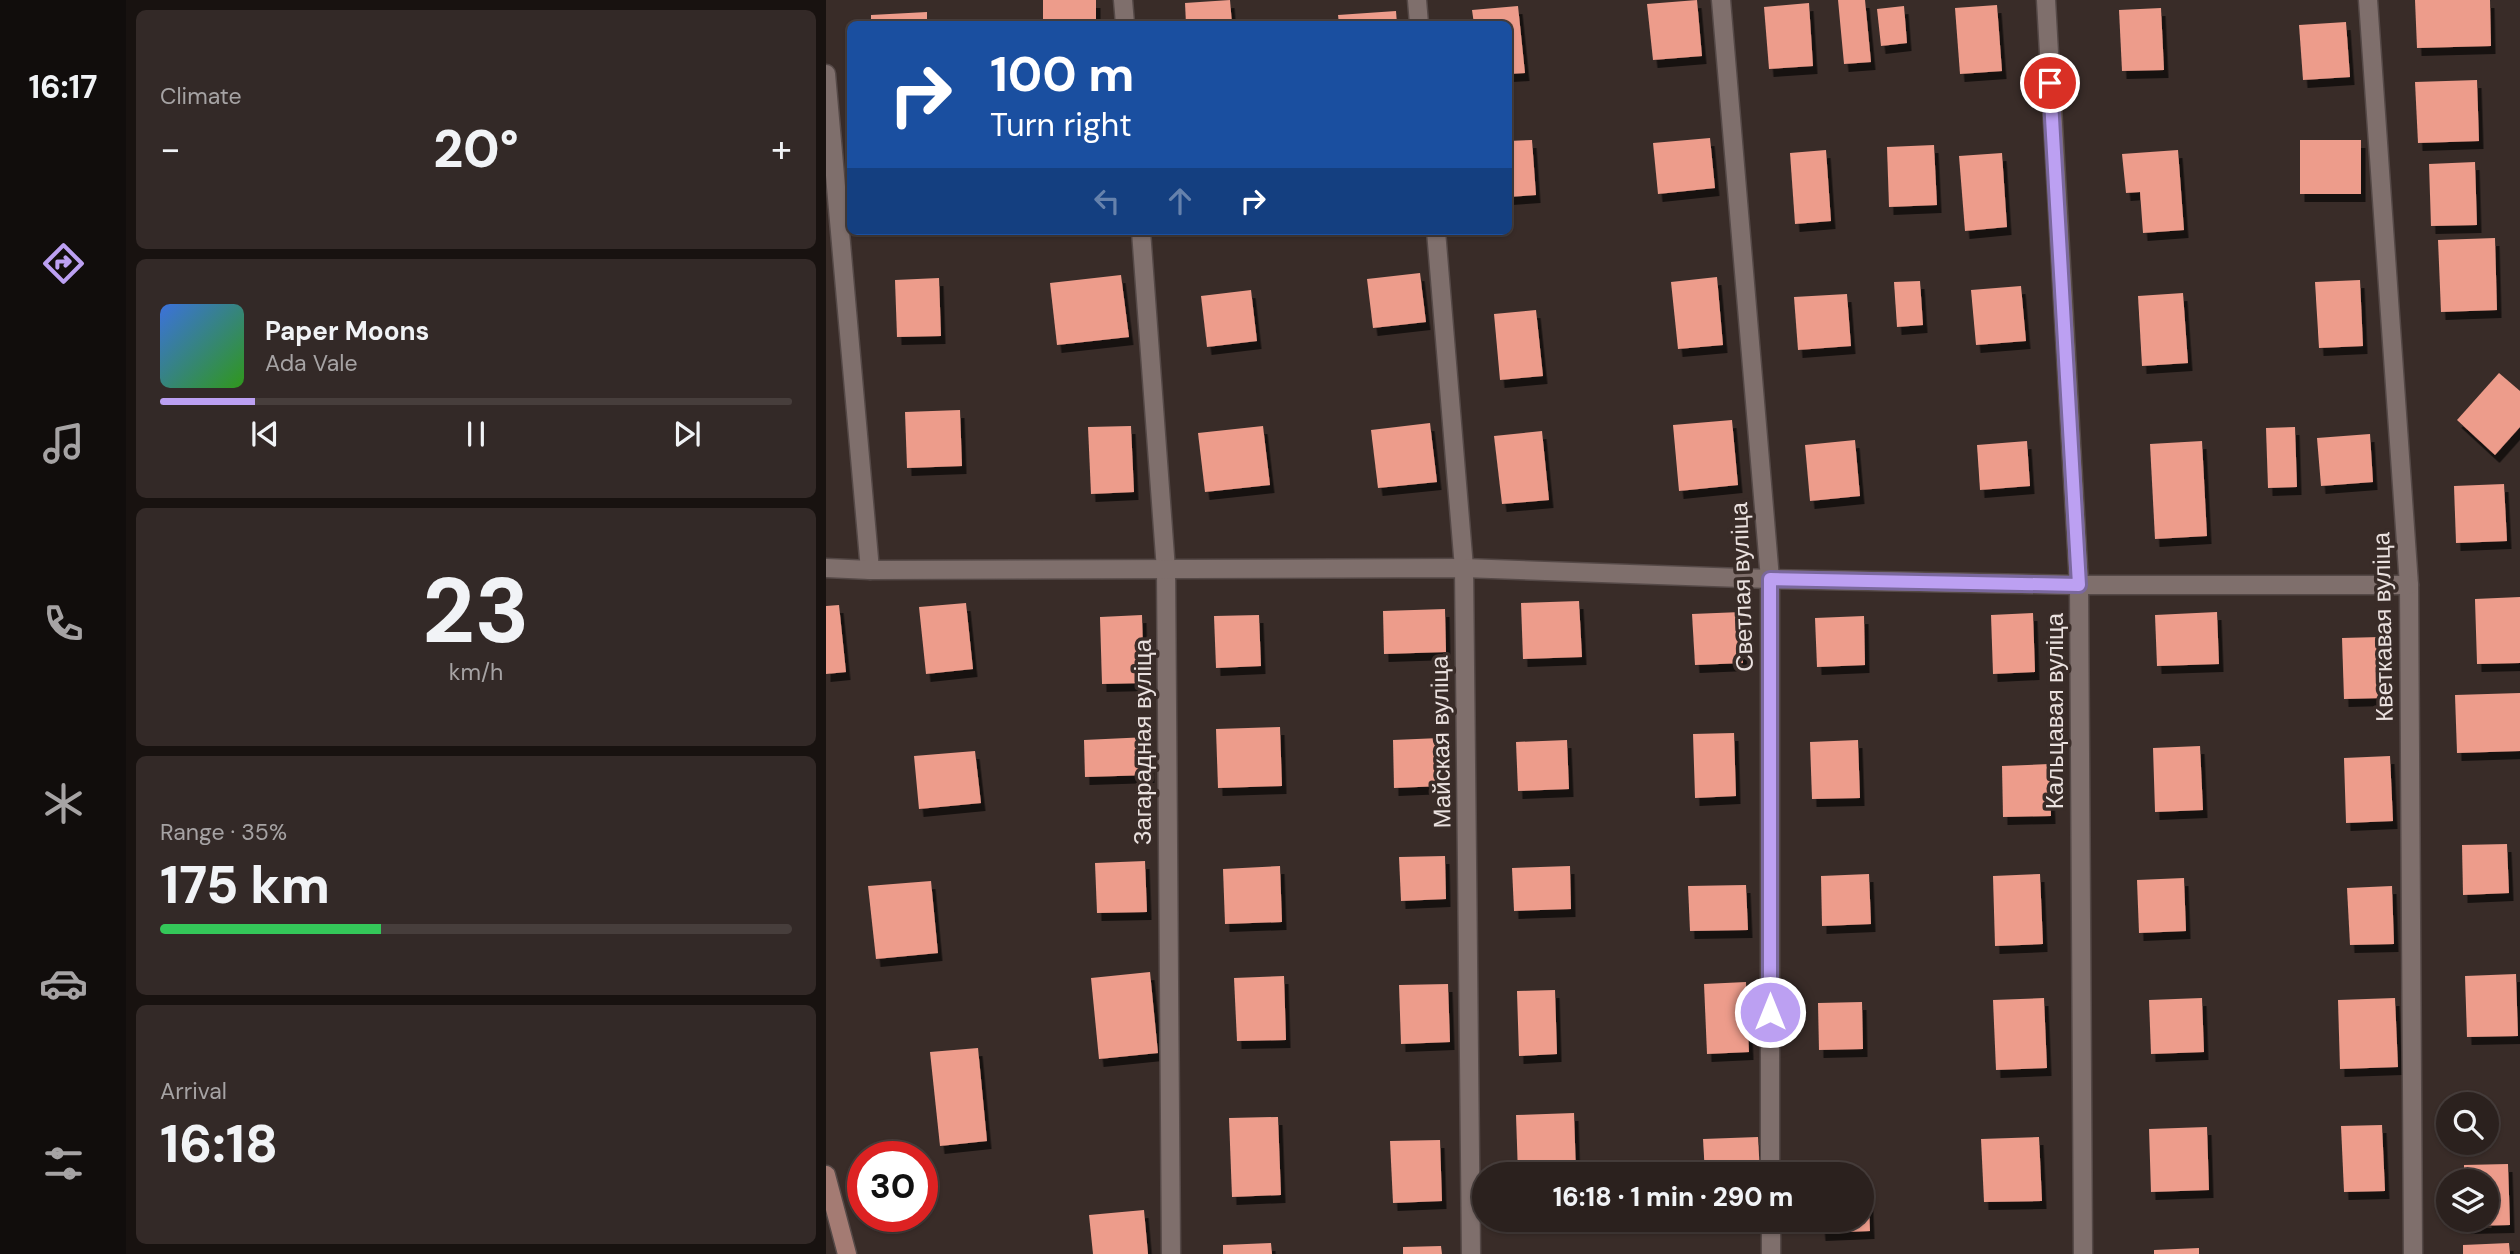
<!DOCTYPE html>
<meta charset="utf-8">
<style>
body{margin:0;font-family:"DM Sans",sans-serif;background:#332927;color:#f1f3f6;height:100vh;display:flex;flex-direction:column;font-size:26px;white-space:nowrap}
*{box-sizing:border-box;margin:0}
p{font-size:23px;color:#a6a3a4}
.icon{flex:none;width:38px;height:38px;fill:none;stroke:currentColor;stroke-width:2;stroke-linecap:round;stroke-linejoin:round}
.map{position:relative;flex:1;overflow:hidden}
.panel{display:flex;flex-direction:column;gap:10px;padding:10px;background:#181210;width:700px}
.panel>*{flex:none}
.banner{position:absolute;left:21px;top:21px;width:665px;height:214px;border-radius:10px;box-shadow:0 2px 5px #0004,0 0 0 2px #473e3c;background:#1a4fa0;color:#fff;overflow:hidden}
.controls{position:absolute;left:1610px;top:1092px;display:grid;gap:14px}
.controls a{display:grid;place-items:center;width:63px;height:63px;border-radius:50%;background:#2b211e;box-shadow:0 2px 5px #0004,0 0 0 2px #473e3c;font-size:35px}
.speed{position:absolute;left:21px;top:1141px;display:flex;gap:14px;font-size:35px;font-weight:700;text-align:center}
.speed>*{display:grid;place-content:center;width:91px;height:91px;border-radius:50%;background:#2b211e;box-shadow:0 2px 5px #0004,0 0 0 2px #473e3c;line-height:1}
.speed .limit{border:10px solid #d22;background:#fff;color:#111}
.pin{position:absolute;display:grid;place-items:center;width:60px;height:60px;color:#fff;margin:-30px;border:4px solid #fff;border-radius:50%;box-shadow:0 2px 7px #0007}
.me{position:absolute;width:77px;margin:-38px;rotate:0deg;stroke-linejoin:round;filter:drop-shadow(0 0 5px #0008)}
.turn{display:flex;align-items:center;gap:24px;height:147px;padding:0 28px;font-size:32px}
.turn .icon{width:91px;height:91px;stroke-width:2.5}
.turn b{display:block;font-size:49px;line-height:60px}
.lanes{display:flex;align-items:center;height:66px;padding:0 28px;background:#0003;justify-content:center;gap:35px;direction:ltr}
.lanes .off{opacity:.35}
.big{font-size:52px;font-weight:800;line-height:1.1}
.panel .widget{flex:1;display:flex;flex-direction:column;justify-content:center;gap:10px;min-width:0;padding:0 24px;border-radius:10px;background:#332927}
.panel .dial{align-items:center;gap:0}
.dial b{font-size:91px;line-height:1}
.song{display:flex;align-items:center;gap:21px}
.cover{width:84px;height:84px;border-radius:10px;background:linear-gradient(135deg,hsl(220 70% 55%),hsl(110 70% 35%))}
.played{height:7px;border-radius:4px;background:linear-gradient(90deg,#bca0f2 15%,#473e3c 15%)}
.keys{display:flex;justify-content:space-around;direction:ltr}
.heat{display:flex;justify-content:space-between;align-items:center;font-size:38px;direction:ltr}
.charge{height:10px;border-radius:5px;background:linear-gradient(90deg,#34c759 35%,#473e3c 0)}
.trip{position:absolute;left:646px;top:1162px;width:402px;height:70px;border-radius:35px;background:#2b211e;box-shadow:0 2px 5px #0004,0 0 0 2px #473e3c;font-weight:800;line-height:70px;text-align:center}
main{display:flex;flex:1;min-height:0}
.tabs{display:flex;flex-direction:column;width:126px;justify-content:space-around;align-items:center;background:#110d0c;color:#a6a3a4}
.tabs .icon{width:49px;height:49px}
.tabs .selected{color:#bca0f2}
.tabs b{font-size:32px;color:#f1f3f6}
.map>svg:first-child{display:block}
.building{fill:#ed9c8b;filter:url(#shadow)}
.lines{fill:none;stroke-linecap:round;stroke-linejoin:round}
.minor-casing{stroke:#554947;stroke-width:21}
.secondary-casing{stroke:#554947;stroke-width:21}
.minor{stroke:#7f6f6c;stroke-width:18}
.secondary{stroke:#a47b73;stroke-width:18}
.route-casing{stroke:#7a689d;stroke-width:18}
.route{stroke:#bca0f2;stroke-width:12}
.labels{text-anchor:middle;stroke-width:7;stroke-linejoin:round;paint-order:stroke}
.street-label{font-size:24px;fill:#eae1df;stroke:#392c28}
</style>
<main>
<nav class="tabs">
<b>16:17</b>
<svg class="icon selected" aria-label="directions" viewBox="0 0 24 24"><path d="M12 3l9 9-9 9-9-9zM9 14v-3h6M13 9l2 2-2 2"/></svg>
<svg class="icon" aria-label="music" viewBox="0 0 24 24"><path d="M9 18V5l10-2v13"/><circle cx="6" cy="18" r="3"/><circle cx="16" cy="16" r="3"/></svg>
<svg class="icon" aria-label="phone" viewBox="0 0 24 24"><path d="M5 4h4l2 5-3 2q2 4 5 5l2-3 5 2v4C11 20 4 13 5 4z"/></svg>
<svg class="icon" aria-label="climate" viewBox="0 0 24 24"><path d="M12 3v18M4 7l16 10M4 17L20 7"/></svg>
<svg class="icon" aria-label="car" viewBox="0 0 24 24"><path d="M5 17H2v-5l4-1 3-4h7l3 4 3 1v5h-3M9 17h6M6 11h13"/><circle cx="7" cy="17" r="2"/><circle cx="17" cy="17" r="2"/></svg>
<svg class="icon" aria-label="filters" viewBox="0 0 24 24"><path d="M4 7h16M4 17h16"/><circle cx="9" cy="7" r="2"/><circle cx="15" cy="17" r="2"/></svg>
</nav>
<section class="panel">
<div class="widget"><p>Climate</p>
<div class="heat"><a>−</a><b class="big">20°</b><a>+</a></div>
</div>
<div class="widget">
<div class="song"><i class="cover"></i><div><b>Paper Moons</b><p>Ada Vale</p></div></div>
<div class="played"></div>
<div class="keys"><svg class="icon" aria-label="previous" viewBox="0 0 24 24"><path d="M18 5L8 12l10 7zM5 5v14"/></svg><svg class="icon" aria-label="pause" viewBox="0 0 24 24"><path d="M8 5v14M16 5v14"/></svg><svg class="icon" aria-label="next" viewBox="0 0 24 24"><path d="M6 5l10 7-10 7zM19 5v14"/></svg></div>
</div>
<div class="widget dial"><b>23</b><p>km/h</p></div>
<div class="widget"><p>Range · 35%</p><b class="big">175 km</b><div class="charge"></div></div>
<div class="widget"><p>Arrival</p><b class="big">16:18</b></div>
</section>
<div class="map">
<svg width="1694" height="1254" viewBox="0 0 1694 1254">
<defs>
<filter id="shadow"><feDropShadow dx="4.5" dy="8" stdDeviation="0" flood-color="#0009"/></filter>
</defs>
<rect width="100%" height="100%" fill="#392c28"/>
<g class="building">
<rect x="217" y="0" width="53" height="24"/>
<path d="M 404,0 L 406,24 L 360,24 L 359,3 Z"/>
<path d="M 871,0 L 876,56 L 827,60 L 821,4 Z"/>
<path d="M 1012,0 L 1039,0 L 1045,62 L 1018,64 Z"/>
<path d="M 1589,0 L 1664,0 L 1665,46 L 1591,48 Z"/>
<path d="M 983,3 L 987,66 L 943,69 L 938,7 Z"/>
<path d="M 1171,5 L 1176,71 L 1134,74 L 1129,8 Z"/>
<path d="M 692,6 L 699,73 L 682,74 L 682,24 L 648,24 L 646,10 Z"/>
<path d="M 1078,6 L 1081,43 L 1055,46 L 1051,9 Z"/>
<path d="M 1335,8 L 1338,70 L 1296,71 L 1293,10 Z"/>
<path d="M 570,11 L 571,24 L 513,24 L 512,15 Z"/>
<path d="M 101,12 L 101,24 L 45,24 L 45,15 Z"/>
<path d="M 1520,22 L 1524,77 L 1477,80 L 1473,25 Z"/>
<path d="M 1651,80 L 1653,141 L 1592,143 L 1589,82 Z"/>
<path d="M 884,138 L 889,188 L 832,194 L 827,143 Z"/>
<path d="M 706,140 L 710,195 L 682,197 L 682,141 Z"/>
<rect x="1474" y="140" width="61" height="54"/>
<path d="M 1108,145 L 1111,205 L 1063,207 L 1061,147 Z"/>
<path d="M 1000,150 L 1005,221 L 969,224 L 964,153 Z"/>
<path d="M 1352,150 L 1358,230 L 1317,233 L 1314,192 L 1300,193 L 1296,154 Z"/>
<path d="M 1176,153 L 1181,227 L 1139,231 L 1133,156 Z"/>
<path d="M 1649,162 L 1651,225 L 1605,226 L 1603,164 Z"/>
<path d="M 1669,238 L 1671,310 L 1615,312 L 1612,240 Z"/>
<path d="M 594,273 L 600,322 L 547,328 L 541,279 Z"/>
<path d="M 295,275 L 303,337 L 231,345 L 224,283 Z"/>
<path d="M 891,277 L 897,345 L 852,349 L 845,282 Z"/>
<path d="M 113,278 L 115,336 L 71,337 L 69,280 Z"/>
<path d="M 1534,280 L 1537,346 L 1493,348 L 1489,282 Z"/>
<path d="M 1094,281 L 1097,325 L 1071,327 L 1068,282 Z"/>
<path d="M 1195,286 L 1200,341 L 1150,345 L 1145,290 Z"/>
<path d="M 425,290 L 431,341 L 381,347 L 375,296 Z"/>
<path d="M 1357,293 L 1362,363 L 1316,366 L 1312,296 Z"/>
<path d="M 1021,294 L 1025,346 L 972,350 L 968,297 Z"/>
<path d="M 710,310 L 717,376 L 674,380 L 668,314 Z"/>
<path d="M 1673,373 L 1694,391 L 1694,427 L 1669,455 L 1631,420 Z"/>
<path d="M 134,410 L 136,466 L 81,468 L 79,412 Z"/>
<path d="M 906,420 L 912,485 L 853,491 L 847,425 Z"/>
<path d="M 604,423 L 611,482 L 552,488 L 545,430 Z"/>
<path d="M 305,426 L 308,492 L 265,494 L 262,427 Z"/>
<path d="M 437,426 L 444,485 L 379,492 L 372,433 Z"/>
<path d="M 1469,427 L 1471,487 L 1442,488 L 1440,428 Z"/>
<path d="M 716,431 L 723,500 L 676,504 L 668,436 Z"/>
<path d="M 1544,434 L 1547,482 L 1495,486 L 1491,438 Z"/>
<path d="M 1029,440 L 1034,496 L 984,501 L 979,445 Z"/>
<path d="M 1201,441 L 1204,486 L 1154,490 L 1151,445 Z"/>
<path d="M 1376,441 L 1381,536 L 1329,539 L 1324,444 Z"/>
<path d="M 1678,484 L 1681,541 L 1630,543 L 1628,486 Z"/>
<path d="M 1694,597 L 1694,663 L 1651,664 L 1649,599 Z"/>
<path d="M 753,601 L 756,657 L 697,659 L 695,603 Z"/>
<path d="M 140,603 L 147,669 L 100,674 L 93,607 Z"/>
<path d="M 13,605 L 20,672 L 0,674 L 0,606 Z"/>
<path d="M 619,609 L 620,652 L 558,654 L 557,611 Z"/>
<path d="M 915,612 L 917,663 L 869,665 L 866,614 Z"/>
<path d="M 1391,612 L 1393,664 L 1331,666 L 1329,615 Z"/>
<path d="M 1207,613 L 1209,672 L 1167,674 L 1165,615 Z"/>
<path d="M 316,615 L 318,683 L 276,684 L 274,617 Z"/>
<path d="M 433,615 L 435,666 L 390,668 L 388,616 Z"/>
<path d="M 1038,616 L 1039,665 L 991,667 L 989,618 Z"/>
<path d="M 1554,637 L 1556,698 L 1518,699 L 1516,638 Z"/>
<path d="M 1694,693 L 1694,751 L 1631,753 L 1629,695 Z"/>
<path d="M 454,727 L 456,786 L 392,788 L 390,729 Z"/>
<path d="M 908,733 L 910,796 L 869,798 L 867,734 Z"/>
<path d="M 322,737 L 324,775 L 259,777 L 258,740 Z"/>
<path d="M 614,738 L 616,786 L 568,788 L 567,740 Z"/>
<path d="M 741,740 L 743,789 L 692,791 L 690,742 Z"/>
<path d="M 1032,740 L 1034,798 L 986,799 L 984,742 Z"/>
<path d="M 1374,746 L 1377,810 L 1329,812 L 1327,748 Z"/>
<path d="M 149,751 L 155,803 L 93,809 L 88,756 Z"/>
<path d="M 1564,756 L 1567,821 L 1520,823 L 1518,758 Z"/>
<path d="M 1223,764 L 1225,816 L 1177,817 L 1176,766 Z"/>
<path d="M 1681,844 L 1683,893 L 1637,895 L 1636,845 Z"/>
<path d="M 619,856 L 620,899 L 575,901 L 573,857 Z"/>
<path d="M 319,861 L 321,912 L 271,913 L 269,863 Z"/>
<path d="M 454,866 L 456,922 L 399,924 L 397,869 Z"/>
<path d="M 744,866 L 745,909 L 688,911 L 686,868 Z"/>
<path d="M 1043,874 L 1045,924 L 996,926 L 995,876 Z"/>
<path d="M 1214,874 L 1217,944 L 1169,946 L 1167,876 Z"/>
<path d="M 1358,878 L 1360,931 L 1313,933 L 1311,880 Z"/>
<path d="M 105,881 L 112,953 L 50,959 L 42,886 Z"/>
<path d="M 920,885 L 922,930 L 864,931 L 862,886 Z"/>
<path d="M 1566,886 L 1568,944 L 1524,945 L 1521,888 Z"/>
<path d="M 324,972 L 332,1053 L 273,1059 L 265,978 Z"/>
<path d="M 1690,974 L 1692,1036 L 1641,1037 L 1639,976 Z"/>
<path d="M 458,976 L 460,1040 L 411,1041 L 408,978 Z"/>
<path d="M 920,982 L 923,1052 L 881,1054 L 878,984 Z"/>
<path d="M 622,984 L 624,1042 L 575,1044 L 573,985 Z"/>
<path d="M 729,990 L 731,1054 L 693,1056 L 691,991 Z"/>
<path d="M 1218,998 L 1221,1068 L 1170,1070 L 1167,1000 Z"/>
<path d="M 1376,998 L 1378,1052 L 1325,1054 L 1323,1000 Z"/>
<path d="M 1569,998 L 1572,1067 L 1514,1069 L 1512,1000 Z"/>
<path d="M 1036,1002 L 1037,1049 L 993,1050 L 992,1003 Z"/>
<path d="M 152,1048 L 161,1141 L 114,1146 L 104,1052 Z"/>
<path d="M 748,1113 L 750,1173 L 692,1174 L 690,1115 Z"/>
<path d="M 452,1117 L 455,1195 L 406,1197 L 403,1118 Z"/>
<path d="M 1556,1125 L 1559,1191 L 1518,1192 L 1515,1126 Z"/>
<path d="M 1381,1127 L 1383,1190 L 1325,1192 L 1323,1129 Z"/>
<path d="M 932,1137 L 934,1174 L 879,1174 L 877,1139 Z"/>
<path d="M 1213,1137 L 1216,1201 L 1158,1202 L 1155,1139 Z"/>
<path d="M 614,1140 L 616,1201 L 567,1203 L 564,1141 Z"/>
<path d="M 1682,1164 L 1684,1225 L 1640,1226 L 1640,1220 L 1661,1220 L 1661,1181 L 1638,1181 L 1638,1165 Z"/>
<path d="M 1036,1184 L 1042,1184 L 1044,1231 L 995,1233 L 994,1220 L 1036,1220 Z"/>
<path d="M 318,1210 L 322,1254 L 267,1254 L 263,1215 Z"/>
<path d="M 445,1243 L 446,1254 L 397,1254 L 397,1245 Z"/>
<path d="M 1683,1243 L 1684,1254 L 1637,1254 L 1637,1245 Z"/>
<path d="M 615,1246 L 616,1254 L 577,1254 L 577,1247 Z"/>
<path d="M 1373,1248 L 1373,1254 L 1328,1254 L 1328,1250 Z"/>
</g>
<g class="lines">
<defs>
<g id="minor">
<path d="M 297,0 L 299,24"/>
<path d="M 591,0 L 593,24"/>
<path d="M 895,0 L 944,579 L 944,1174"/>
<path d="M 1220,0 L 1253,585 L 1257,1254"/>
<path d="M 1542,0 L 1583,585 L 1587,1254"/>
<path d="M 0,74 L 44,570"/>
<path d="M 315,231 L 340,570 L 345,1254"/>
<path d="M 610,231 L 638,568 L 645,1254"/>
<path d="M 0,568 L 44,570 L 638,568 L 944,579 L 1253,585 L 1583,585"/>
<path d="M 945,1220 L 945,1254"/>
</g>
<path id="secondary" d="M 0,1175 L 21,1254"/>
</defs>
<use href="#minor" class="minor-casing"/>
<use href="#secondary" class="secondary-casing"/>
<use href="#minor" class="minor"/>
<use href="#secondary" class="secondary"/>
</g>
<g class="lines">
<defs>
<path id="route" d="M 944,1012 L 944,579 L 1253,585 L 1224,83"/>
</defs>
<use href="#route" class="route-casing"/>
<use href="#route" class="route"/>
</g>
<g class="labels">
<g class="street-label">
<text transform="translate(916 587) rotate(-92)" y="8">Светлая вуліца</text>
<text transform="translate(1557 627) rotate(-91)" y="8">Кветкавая вуліца</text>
<text transform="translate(1229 711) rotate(-90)" y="8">Кальцавая вуліца</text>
<text transform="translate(317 742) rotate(-90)" y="8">Загарадная вуліца</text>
<text transform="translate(615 742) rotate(-91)" y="8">Майская вуліца</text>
</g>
</g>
</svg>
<div class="controls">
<a><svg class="icon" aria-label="search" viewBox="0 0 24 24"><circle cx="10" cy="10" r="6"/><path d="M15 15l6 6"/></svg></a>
<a><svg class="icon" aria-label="layers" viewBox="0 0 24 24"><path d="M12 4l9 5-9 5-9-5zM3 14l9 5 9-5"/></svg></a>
</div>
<div class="speed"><div class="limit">30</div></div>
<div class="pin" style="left:1224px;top:83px;background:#d93025"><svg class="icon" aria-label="arrive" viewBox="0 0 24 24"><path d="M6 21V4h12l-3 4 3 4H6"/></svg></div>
<svg class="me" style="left:944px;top:1012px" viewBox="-20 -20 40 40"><circle r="17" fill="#bca0f2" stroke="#fff" stroke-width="3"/><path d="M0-11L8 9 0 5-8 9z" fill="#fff"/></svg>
<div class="trip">16:18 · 1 min · 290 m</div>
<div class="banner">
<div class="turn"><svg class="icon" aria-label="right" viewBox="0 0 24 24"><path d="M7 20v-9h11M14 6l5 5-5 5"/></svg><div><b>100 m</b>Turn right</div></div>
<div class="lanes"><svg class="icon off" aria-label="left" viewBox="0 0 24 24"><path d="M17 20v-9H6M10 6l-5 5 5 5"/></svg><svg class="icon off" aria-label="ahead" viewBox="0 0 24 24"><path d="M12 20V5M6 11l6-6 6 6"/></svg><svg class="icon" aria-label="right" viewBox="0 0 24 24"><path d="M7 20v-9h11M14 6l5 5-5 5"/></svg></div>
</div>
</div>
</main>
